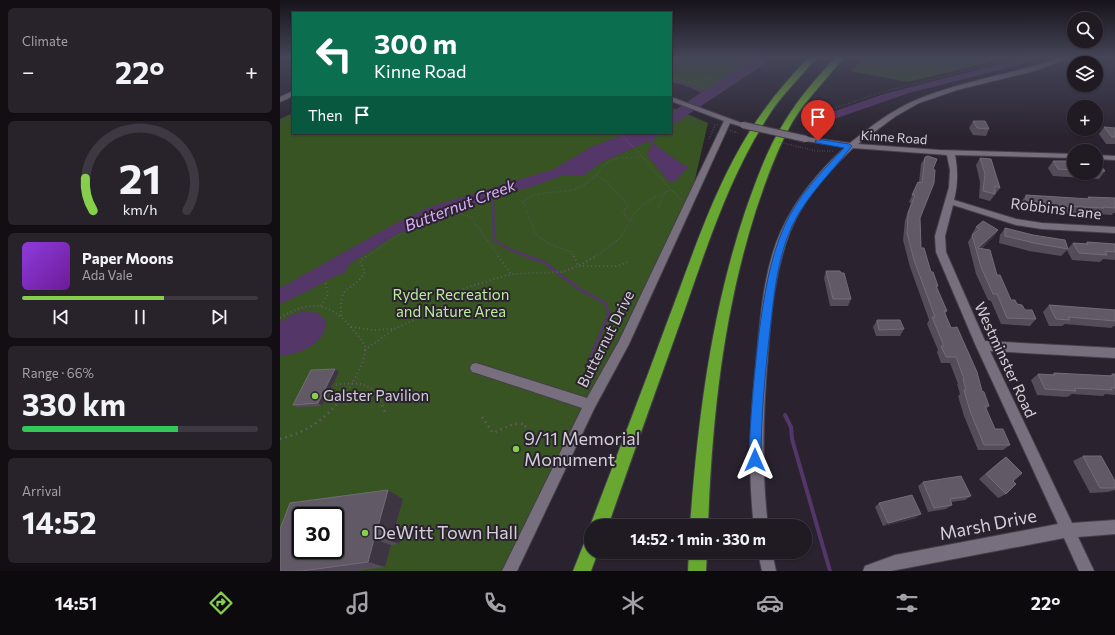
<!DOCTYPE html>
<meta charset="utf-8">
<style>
body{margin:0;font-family:Commissioner,sans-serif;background:#28232b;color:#f1f3f6;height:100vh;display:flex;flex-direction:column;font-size:15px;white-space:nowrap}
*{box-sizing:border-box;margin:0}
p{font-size:13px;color:#a2a1a6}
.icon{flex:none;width:22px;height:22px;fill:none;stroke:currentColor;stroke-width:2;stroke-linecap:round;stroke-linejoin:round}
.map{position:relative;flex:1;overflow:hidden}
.drawer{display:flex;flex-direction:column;gap:8px;padding:8px;background:#120e13;width:280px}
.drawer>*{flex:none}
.top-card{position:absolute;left:12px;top:12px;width:380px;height:122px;border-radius:0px;box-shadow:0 1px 3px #0004,0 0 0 1px #3d3841;background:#0b6e4f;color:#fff;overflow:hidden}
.tools{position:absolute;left:787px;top:12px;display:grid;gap:8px}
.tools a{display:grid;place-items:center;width:36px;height:36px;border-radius:50%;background:#201a23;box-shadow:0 1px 3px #0004,0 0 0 1px #3d3841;font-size:20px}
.speed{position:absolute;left:12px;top:507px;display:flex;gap:8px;font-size:20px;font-weight:700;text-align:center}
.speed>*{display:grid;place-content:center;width:52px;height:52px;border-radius:50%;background:#201a23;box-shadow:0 1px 3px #0004,0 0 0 1px #3d3841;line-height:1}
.speed .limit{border:2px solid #111;border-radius:6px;background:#fff;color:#111}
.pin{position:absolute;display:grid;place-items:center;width:34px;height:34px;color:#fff;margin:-41px -17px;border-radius:50% 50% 50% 0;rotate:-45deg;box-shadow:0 0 4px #0007}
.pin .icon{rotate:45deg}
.me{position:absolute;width:44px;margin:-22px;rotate:0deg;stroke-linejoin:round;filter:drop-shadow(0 0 3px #0008)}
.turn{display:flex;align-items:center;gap:14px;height:84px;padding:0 16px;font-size:18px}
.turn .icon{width:52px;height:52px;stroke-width:2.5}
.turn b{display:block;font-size:28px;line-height:34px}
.then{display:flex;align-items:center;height:38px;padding:0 16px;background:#0003;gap:8px;font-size:15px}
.big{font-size:30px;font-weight:700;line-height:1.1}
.drawer .tile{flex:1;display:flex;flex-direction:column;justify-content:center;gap:6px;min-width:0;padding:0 14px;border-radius:6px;background:#28232b}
.drawer .dial{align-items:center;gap:0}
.dial svg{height:104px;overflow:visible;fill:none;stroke:#3d3841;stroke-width:7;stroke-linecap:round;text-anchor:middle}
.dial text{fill:#f1f3f6;stroke:none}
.song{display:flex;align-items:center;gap:12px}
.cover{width:48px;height:48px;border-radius:6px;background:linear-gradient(135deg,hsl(270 70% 55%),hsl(280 70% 35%))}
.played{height:4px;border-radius:2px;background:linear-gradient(90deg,#86cf4b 60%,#3d3841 60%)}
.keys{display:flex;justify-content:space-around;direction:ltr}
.heat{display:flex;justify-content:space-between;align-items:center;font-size:22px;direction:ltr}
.charge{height:6px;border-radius:3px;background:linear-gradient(90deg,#34c759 66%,#3d3841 0)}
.trip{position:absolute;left:304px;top:519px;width:228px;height:40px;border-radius:20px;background:#201a23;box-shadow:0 1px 3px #0004,0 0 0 1px #3d3841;font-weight:700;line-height:40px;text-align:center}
.tab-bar{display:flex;height:64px;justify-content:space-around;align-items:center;background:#0d0a0e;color:#a2a1a6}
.tab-bar .icon{width:28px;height:28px}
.tab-bar .selected{color:#86cf4b}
.tab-bar b{font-size:18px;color:#f1f3f6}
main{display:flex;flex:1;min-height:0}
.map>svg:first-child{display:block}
.green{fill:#375422;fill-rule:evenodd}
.water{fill:#543668}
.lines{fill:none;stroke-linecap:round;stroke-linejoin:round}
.stream-far3{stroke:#543668;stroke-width:2}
.stream-far2{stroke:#543668;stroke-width:2.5}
.stream-far1{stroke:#543668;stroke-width:3}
.stream{stroke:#543668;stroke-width:4}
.minor-casing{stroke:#453f49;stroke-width:2}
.highway-casing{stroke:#453f49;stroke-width:2}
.path-far2{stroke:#615b65;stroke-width:1.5;stroke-dasharray:0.5 2;stroke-linecap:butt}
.path-far1{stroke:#615b65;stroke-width:2;stroke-dasharray:1 3;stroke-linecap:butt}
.path{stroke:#615b65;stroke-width:2.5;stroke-dasharray:1.5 4;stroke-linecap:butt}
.minor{fill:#776f7d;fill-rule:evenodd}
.highway{fill:#68a831;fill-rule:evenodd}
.minor-bridge-casing{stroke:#453f49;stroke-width:8;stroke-linecap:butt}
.path-bridge{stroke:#615b65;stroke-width:1.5;stroke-dasharray:0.5 2;stroke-linecap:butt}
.minor-bridge{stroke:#776f7d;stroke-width:6}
.wall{fill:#544c59}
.shaded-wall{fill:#3d3642}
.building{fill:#615a66;stroke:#736c78;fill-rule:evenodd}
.route{fill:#1a73e8;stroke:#114b97}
.poi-dot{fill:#86cf4b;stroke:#2a232f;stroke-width:1.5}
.labels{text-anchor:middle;stroke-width:4;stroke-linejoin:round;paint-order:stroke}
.far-street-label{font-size:13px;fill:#d4cfd7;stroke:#2a232f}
.street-label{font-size:15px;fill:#d4cfd7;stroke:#2a232f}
.park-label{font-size:15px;fill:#bbec9a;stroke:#2a232f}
.poi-label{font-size:15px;fill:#d4cfd7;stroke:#2a232f;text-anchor:start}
.water-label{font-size:16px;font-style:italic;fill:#ddaffd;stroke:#2a232f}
.near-poi-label{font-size:18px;fill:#d4cfd7;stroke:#2a232f;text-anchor:start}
.near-street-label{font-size:18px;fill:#d4cfd7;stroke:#2a232f}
</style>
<main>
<section class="drawer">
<div class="tile"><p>Climate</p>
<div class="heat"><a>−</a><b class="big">22°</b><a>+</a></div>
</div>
<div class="tile dial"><svg viewBox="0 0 100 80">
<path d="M14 69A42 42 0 1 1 86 69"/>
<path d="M14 69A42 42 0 0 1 8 44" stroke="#86cf4b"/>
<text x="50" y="56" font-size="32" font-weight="700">21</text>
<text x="50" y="72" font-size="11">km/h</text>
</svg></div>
<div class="tile">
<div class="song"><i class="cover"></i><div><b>Paper Moons</b><p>Ada Vale</p></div></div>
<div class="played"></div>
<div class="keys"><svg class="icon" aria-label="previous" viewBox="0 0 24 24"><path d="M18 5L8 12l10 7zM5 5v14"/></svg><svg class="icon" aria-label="pause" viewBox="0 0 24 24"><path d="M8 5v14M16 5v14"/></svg><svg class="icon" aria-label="next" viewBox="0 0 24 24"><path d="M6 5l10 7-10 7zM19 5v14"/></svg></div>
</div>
<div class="tile"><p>Range · 66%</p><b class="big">330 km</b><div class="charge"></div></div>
<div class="tile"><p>Arrival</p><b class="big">14:52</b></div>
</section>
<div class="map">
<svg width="835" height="571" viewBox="0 0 835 571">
<rect width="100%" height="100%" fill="#2a232f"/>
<g class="green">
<path d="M 391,57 L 486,57 L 431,93 L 391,81 Z"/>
<path d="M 587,57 L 731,57 L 628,82 L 570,71 Z"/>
<path d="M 391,107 L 428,123 L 409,205 L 229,571 L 0,571 L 0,119 L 13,113 L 13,133 L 391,133 ZM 21,516 L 55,516 L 55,550 L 21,550 Z"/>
</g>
<g class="water">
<path d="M 473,57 L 495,57 L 391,126 L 391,113 Z"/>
<path d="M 748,57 L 771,57 L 629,93 L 540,124 L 532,122 L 535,118 L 604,94 Z"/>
<path d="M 348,133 L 381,133 L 372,141 L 381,149 L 405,166 L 408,166 L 408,169 L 405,170 L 395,182 L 389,182 L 367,155 L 372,145 L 369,141 L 320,163 L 303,176 L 281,176 L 251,187 L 227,193 L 195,204 L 184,211 L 171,213 L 157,218 L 145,225 L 119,233 L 71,263 L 67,268 L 65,273 L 57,275 L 26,292 L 0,304 L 0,288 L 116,223 L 149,207 L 274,169 L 311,147 Z"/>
<path d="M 26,311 L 38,313 L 46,321 C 46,344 20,354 0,356 L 0,322 L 13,314 Z"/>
</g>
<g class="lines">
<path class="stream-far3" d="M 391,81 L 404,84 L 425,93"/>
<path class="stream-far2" d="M 209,195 L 213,203 L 214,240 L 231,250 L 250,257"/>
<path class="stream-far1" d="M 247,256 L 264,262 L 299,289 L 324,302 L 329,313 L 308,363 L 314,366"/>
<path class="stream" d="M 505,415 L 511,427 L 512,439 L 550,571"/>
<defs>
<g id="minor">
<path d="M 783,57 L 792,57 L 754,71 L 677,90 L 639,103 L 616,116 L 578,144 L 659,150 L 794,154 L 794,158 L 675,155 C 678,171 678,184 674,200 L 736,219 L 762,223 L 835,227 L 835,233 L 762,229 L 736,225 L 673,205 L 665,236 L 666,252 L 705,341 L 835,348 L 835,358 L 710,351 L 792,523 L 835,520 L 835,534 L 798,537 L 814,571 L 799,571 L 784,538 L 611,571 L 583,571 L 585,566 L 615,555 L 778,524 L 696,346 L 656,252 L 655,236 L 669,187 L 670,170 L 667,155 L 573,148 C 548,172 523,199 510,232 C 495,271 491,312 488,354 C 483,412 481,468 488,526 L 474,526 C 467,468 471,411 477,353 C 481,312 484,269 501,231 C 516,198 539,171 565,147 L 526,141 L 522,139 L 526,137 L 570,143 C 590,127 612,110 636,100 C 684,80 735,74 783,57 Z"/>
<path d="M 13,91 L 13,96 L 0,102 L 0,97 Z"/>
<path d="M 391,97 L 467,125 L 463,127 L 450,123 L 349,344 L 314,409 L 237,571 L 222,571 L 302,408 L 196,373 L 192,372 L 190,368 L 192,364 L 196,363 L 307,398 L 339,341 L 444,121 L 391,101 Z"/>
<path d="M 816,155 L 835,156 L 835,160 L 816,159 Z"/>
<path d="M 478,552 L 492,552 L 496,571 L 482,571 Z"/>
</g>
<g id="highway">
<path d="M 529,57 L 537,57 C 521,77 502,94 489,115 C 450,175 428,243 405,309 C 379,382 353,454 328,526 L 311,526 L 311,527 L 310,526 C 335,460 361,394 385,328 C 413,255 437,176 482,113 C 496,93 512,75 529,57 Z"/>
<path d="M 556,57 L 564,57 C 547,79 527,98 513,121 C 497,149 486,180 476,210 C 443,313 432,419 428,526 L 410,526 C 418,419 431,314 465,212 C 476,181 487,149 505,121 C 519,98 537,77 556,57 Z"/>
<path d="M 311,538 L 311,552 L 318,552 L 311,571 L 293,571 L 305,541 Z"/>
<path d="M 409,552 L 427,552 L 426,571 L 408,571 Z"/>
</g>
</defs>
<use href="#minor" class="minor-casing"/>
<use href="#highway" class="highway-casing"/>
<g class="path-far2">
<path d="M 391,78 L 414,84 L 429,79 L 434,81"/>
<path d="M 535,115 L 602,92 L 740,57"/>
<path d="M 450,130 L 455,132"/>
<path d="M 338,133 C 363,152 378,180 402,200"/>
<path d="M 429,139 L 435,125 L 438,125"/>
<path d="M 520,147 L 536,151 L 554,151"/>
<path d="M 378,208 L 384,194"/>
<path d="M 350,220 L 343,213 L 348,205 L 327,182 L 316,175 C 332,154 338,159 361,157"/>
<path d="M 86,257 L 118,235 L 147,225 L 161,217 L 180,214 L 191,217 L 219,257"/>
<path d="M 294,257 L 292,252 C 253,240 258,238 243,202 C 260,188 279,195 298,188 C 305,185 311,180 316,175"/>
<path d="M 314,257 L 340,238 L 356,211 L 367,201 L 390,190"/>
</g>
<g class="path-far1">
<path d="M 218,256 L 231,274"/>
<path d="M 294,256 L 298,266 L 338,266 L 348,262"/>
<path d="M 41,306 L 48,294 L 45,282"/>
<path d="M 61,316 C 59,281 71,295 85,272 L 80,261 L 87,256"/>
<path d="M 0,318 C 31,299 51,302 74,331 C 78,336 85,342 85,349 C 86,362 71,386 63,396"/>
<path d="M 71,327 L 93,330 L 113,329"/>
<path d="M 85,350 L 114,329 L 158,309 L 185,288 L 231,274 L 282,272 L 298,266 L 316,256"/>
<path d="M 52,385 C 69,383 88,380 98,396"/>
</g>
<g class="path">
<path d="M 98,395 L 105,412"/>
<path d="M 202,417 L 213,433 L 233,424 L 245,424 L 246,431 L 243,441"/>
<path d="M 0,439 C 28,432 47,418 64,395"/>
</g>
<use href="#minor" class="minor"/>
<use href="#highway" class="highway"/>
<defs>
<path id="minor-bridge" d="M 463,125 L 526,139"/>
</defs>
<use href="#minor-bridge" class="minor-bridge-casing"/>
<g class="path-bridge">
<path d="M 455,132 L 460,133"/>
<path d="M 499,142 L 520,147"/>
</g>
<use href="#minor-bridge" class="minor-bridge"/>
</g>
<g class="wall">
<path d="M 693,121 L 709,129 L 706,136 L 693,135 L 689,128 Z"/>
<path d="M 824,127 L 835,128 L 835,144 L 826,144 L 819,134 Z"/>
<path d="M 645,157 L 653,169 L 640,218 L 641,248 L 651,272 L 658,286 L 657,287 L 667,311 L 665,314 L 709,406 L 706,409 L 715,429 L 730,445 L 723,450 L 698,450 L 684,416 L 678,396 L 680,394 L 677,384 L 678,384 L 670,363 L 661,363 L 657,352 L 658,350 L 647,324 L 649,320 L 630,267 L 623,240 L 625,220 L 631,203 L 629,202 L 638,182 L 639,182 L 641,164 Z"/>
<path d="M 700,158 L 720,188 L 710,201 L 699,198 L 700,182 L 696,165 Z"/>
<path d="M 773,161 L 794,161 L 794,173 L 816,173 L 816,162 L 825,171 L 819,179 L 773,176 L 768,168 Z"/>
<path d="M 746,195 L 807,199 L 808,197 L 835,198 L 835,213 L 833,213 L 832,215 L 818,214 L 817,215 L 773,213 L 741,207 L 741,202 Z"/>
<path d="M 696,227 L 718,230 L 713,237 L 701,249 L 717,275 L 731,300 L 745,310 L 756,319 L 750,326 L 721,324 L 711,301 L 708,300 L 696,274 L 688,242 L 693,234 L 692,234 Z"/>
<path d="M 725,228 L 788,249 L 781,256 L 749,251 L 719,243 L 720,235 Z"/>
<path d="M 807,242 L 835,244 L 835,260 L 823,259 L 820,262 L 792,260 L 787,250 L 793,243 L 805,244 Z"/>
<path d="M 546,271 L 571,299 L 568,306 L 550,306 L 544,278 Z"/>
<path d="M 769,305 L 834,310 L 835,309 L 835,326 L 834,326 L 831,328 L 785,324 L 782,326 L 769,326 L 763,312 Z"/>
<path d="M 597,320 L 624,329 L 620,336 L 596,336 L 593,327 Z"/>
<path d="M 59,372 L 42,406 L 17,407 L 13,405 Z"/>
<path d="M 774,373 L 829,376 L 832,374 L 835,374 L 835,395 L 825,394 L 823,396 L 792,394 L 787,397 L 757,395 L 751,380 L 758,374 L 771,375 Z"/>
<path d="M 803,456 L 835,481 L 835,490 L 828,492 L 810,493 L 793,461 Z"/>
<path d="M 726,457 L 726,494 L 718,498 L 699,479 L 719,462 Z"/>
<path d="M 643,482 L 691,496 L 685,500 L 671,502 L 672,505 L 666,509 L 648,512 L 638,486 Z"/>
<path d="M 108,490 L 123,499 L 114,532 L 122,535 L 119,544 L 111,545 L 105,567 L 78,571 L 0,571 Z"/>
<path d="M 599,503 L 636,518 L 603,526 L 595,507 Z"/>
</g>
<g class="shaded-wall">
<path d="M 718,230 L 713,237 L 697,252 L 698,248 Z"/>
<path d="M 55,369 L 59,372 L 42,406 L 38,403 Z"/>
<path d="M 108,490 L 123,499 L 114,532 L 122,535 L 119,544 L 103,538 L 97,530 Z"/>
<path d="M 641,514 L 636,518 L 603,526 L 608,523 Z"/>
<path d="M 94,539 L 111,545 L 105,567 L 88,562 Z"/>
</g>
<g class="building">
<path d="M 693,121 L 705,121 L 709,129 L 697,128 Z"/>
<path d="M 824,127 L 835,128 L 835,137 L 832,137 Z"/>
<path d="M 648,156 L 657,159 L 653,169 L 655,170 L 654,183 L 640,218 L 641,248 L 644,248 L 651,272 L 653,272 L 658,286 L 656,286 L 667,311 L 664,311 L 671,328 L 677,327 L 697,372 L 702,391 L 704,392 L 709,406 L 705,406 L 715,429 L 723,429 L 730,445 L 704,445 L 690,411 L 684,390 L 686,390 L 683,379 L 684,379 L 676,357 L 666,357 L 661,346 L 664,346 L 652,317 L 655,317 L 634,260 L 627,233 L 628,213 L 635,195 L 632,195 L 638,182 L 642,183 L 645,157 Z"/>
<path d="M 700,158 L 711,159 L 720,188 L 715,186 L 715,194 L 703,191 L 705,174 Z"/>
<path d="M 773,161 L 794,161 L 794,170 L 778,169 Z"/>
<path d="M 816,162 L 818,162 L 825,171 L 816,171 Z"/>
<path d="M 746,195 L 810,199 L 808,197 L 835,198 L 835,208 L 823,207 L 824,208 L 779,206 L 746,200 Z"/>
<path d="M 703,221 L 718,230 L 698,248 L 710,250 L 717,275 L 720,275 L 731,300 L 735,300 L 737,304 L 742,305 L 745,310 L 752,310 L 756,319 L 727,318 L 717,294 L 713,294 L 701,267 L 692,235 L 700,229 L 696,227 Z"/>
<path d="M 725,228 L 753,235 L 785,240 L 788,249 L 754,243 L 725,236 Z"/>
<path d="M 807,242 L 835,244 L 835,252 L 825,251 L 827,255 L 799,253 L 793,243 L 808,244 Z"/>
<path d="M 546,271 L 560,271 L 561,273 L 564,273 L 571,299 L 553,299 Z"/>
<path d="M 769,305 L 835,310 L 835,321 L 788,317 L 790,320 L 776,319 Z"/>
<path d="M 597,320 L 620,320 L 624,329 L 599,330 Z"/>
<path d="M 55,369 L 38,403 L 13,405 L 31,370 Z"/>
<path d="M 774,373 L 833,376 L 832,374 L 835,374 L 835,388 L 831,388 L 832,390 L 794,388 L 796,391 L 765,389 L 758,374 L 775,375 Z"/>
<path d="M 803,456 L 821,456 L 835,481 L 835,488 L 820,488 Z"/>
<path d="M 726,457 L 742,473 L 733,481 L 736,484 L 726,494 L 706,474 Z"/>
<path d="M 681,476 L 691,496 L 670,499 L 672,505 L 654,508 L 643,482 Z"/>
<path d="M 108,490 L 97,530 L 106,529 L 103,538 L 94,539 L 88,562 L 22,571 L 0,571 L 0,529 L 10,503 ZM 21,516 L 55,516 L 55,550 L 21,550 Z"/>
<path d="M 632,495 L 641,514 L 608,523 L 599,503 Z"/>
</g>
<linearGradient id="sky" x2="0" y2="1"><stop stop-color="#17131a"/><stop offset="0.42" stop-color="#444558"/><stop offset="1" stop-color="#444558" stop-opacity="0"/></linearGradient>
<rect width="835" height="137" fill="url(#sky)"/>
<path class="route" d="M 538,139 L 569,144 L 572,146 C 551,173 527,195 512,226 C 497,259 494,295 490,330 C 485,374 481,416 481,460 L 479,464 L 475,466 L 471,464 L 469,460 C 470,418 474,376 479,333 C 484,297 489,261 504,227 C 517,197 541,172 564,148 L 536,143 L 535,141 Z"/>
<g class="poi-dot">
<circle cx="35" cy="396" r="4"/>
<circle cx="236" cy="449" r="4"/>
<circle cx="85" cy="533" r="4"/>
</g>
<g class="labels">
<g class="far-street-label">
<text transform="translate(614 137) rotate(4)" y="5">Kinne Road</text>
</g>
<g class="street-label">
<text transform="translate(776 209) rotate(7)" y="5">Robbins Lane</text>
<text transform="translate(326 339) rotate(-63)" y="5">Butternut Drive</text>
<text transform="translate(725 360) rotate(65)" y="5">Westminster Road</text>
</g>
<g class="park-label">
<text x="171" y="300">Ryder Recreation<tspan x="171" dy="17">and Nature Area</tspan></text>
</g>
<g class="poi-label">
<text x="43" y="401">Galster Pavilion</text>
</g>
<g class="water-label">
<text transform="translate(180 205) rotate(-21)" y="6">Butternut Creek</text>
</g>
<g class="near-poi-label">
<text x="244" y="445">9/11 Memorial<tspan x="244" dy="21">Monument</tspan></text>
<text x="93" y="539">DeWitt Town Hall</text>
</g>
<g class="near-street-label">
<text transform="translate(708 525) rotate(-11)" y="6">Marsh Drive</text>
</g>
</g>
</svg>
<div class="tools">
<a><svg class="icon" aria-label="search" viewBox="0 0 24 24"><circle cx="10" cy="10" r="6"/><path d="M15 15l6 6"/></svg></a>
<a><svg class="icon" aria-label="layers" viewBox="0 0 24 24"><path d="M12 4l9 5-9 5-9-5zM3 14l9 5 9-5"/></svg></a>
<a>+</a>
<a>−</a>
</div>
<div class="speed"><div class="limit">30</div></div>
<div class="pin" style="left:538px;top:141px;background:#d93025"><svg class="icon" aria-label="arrive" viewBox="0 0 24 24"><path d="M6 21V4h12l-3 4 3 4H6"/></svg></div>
<svg class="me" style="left:475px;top:460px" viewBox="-20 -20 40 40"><path d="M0-17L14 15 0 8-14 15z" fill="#1a73e8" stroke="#fff" stroke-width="4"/></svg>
<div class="trip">14:52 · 1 min · 330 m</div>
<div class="top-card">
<div class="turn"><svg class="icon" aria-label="left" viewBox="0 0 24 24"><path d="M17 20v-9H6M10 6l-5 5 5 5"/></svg><div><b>300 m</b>Kinne Road</div></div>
<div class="then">Then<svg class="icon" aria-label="arrive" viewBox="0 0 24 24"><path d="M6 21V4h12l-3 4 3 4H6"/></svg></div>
</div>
</div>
</main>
<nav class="tab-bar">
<b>14:51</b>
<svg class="icon selected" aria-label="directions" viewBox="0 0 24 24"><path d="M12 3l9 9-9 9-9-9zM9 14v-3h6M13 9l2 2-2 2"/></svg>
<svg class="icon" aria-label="music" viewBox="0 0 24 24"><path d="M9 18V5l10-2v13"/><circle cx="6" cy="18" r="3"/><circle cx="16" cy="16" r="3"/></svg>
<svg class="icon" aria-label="phone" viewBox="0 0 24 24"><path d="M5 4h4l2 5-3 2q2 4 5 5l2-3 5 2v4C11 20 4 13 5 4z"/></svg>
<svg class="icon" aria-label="climate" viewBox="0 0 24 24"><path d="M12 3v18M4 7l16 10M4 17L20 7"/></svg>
<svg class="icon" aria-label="car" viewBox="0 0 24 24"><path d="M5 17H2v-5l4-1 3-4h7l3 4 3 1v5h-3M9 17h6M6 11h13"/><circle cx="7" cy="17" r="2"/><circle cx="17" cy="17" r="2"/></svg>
<svg class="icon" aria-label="filters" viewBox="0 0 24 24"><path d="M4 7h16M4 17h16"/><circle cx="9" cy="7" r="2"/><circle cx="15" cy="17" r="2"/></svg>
<b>22°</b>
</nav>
